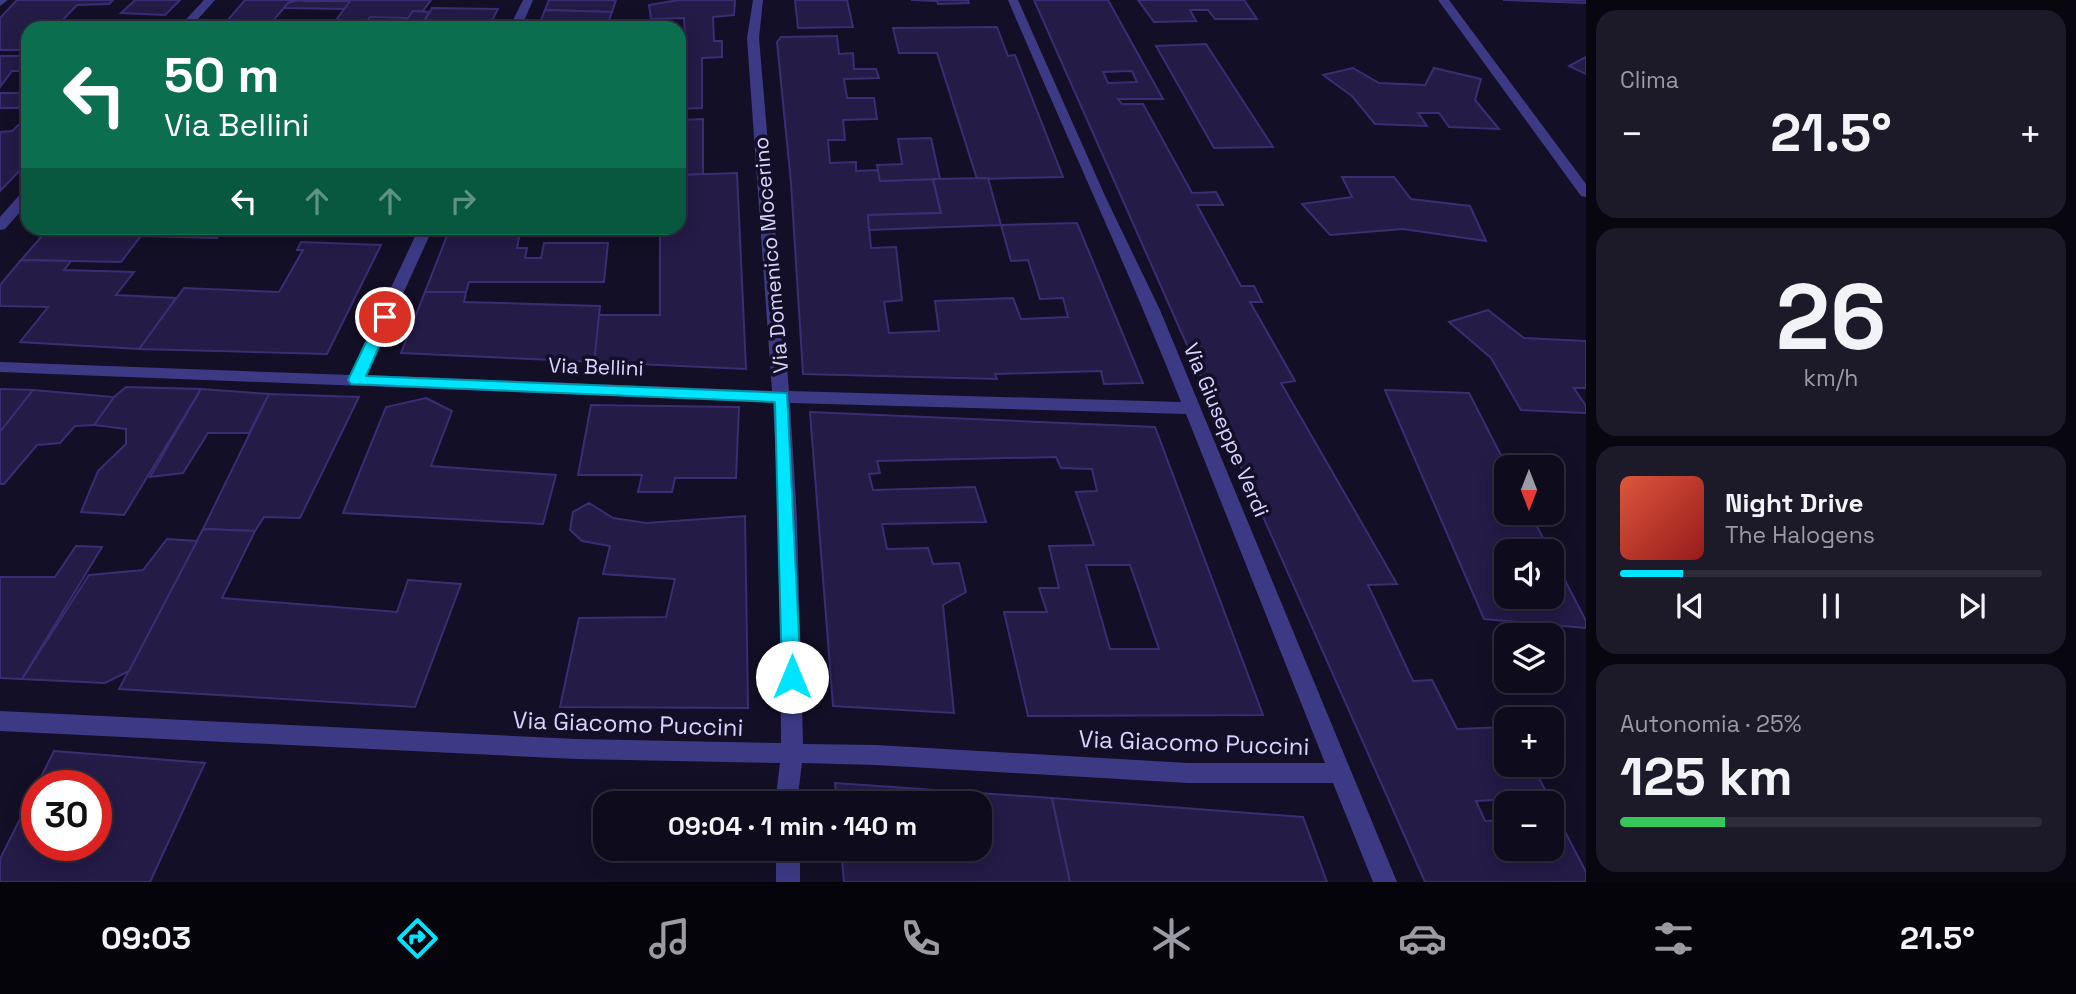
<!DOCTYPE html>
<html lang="it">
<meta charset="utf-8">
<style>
body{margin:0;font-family:"Space Grotesk",sans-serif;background:#1c1929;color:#f1f3f6;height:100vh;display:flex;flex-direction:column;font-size:26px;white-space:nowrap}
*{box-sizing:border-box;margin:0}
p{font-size:23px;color:#9b9ba3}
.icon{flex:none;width:38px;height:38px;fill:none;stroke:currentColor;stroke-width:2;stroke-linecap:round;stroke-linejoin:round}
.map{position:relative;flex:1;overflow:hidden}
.drawer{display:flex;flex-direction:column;gap:10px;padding:10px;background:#08060f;width:490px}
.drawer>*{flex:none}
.top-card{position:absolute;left:21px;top:21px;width:665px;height:214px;border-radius:21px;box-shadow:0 4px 18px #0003,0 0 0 2px #2e2b3b;background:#0b6e4f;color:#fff;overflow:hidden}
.needle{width:46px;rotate:180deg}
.buttons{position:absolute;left:1494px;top:455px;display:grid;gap:14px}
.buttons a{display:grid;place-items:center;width:70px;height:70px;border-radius:14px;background:#0e0b1c;box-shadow:0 4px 18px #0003,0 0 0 2px #2e2b3b;font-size:35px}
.speed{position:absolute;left:21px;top:770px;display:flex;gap:14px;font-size:35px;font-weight:700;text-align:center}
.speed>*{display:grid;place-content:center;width:91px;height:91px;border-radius:50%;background:#0e0b1c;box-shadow:0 4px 18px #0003,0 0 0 2px #2e2b3b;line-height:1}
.speed .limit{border:10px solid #d22;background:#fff;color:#111}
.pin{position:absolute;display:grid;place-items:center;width:60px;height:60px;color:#fff;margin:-30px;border:4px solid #fff;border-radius:50%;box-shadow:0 2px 7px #0007}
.me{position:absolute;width:77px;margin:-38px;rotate:0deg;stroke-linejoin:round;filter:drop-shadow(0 0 5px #0008)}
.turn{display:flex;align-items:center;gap:24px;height:147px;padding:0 28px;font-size:32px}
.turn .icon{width:91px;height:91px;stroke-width:2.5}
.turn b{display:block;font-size:49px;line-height:60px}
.lanes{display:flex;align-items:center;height:66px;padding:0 28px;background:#0003;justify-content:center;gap:35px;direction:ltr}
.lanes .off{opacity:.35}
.big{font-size:52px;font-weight:700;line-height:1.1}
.drawer .tile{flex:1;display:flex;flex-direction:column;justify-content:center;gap:10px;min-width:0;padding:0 24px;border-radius:21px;background:#1c1929}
.drawer .dial{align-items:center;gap:0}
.dial b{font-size:91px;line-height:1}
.song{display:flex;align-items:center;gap:21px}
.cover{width:84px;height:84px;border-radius:10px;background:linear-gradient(135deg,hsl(10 70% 55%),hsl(0 70% 35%))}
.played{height:7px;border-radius:4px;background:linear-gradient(90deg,#00e5ff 15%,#2e2b3b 15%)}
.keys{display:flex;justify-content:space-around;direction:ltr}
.heat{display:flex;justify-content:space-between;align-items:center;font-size:38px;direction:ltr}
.charge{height:10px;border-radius:5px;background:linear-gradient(90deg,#34c759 25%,#2e2b3b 0)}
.trip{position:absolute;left:593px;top:791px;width:399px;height:70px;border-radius:21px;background:#0e0b1c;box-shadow:0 4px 18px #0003,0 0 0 2px #2e2b3b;font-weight:700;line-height:70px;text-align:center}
.tab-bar{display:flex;height:112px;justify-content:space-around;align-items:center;background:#06040b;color:#9b9ba3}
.tab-bar .icon{width:49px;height:49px}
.tab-bar .current{color:#00e5ff}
.tab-bar b{font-size:32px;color:#f1f3f6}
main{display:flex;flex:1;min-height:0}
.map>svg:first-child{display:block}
.building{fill:#241b47;stroke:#3b2d73;stroke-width:2;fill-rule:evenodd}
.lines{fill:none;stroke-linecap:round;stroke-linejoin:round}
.minor{fill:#3d3a85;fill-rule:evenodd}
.route{fill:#00e5ff;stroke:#0095a6;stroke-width:2}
.labels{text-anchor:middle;stroke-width:7;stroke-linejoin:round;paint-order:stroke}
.street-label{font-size:21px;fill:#d9d4ff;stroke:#130f26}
.near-street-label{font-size:24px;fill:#d9d4ff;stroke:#130f26}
</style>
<main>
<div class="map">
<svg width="1586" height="882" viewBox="0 0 1586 882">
<rect width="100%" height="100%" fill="#130f26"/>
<g class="building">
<path d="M 17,0 L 113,0 L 109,4 L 77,5 L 55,28 L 28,28 L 28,50 L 0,50 L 0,18 Z"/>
<path d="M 135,0 L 180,0 L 165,15 L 121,13 Z"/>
<path d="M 245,0 L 305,0 L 288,3 L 267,28 L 221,28 Z"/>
<path d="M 299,0 L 304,1 L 351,1 L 345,9 L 284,8 L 288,3 Z"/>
<path d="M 431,0 L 423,11 L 413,11 L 409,18 L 370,17 L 362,28 L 309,28 L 312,24 L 333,24 L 351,0 Z"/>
<path d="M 549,0 L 616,0 L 612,12 L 545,10 Z"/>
<path d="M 678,0 L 735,0 L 734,15 L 713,17 L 714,41 L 722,41 L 722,57 L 702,58 L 702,108 L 679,109 L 679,35 L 685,35 L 684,18 L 651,19 L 649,5 Z"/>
<path d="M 795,0 L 847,0 L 853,27 L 798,28 Z"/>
<path d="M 968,0 L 969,3 L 938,4 L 937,1 L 911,0 Z"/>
<path d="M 1034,0 L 1108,0 L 1163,99 L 1118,99 L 1122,104 L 1143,104 L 1192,193 L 1216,192 L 1223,205 L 1197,205 L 1241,286 L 1254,286 L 1262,302 L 1250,302 L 1295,381 L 1281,383 L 1397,584 L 1368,585 L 1413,681 L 1432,680 L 1457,729 L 1507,727 L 1507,765 L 1532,765 L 1549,797 L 1476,801 L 1485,821 L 1507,820 L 1507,849 L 1552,849 L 1552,819 L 1558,818 L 1586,872 L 1586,882 L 1425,882 ZM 1132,71 L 1137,82 L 1108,83 L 1103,72 Z"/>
<path d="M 1138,0 L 1244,0 L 1257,19 L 1215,19 L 1208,10 L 1190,10 L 1196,21 L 1154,22 Z"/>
<path d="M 1586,0 L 1586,3 L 1503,0 Z"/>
<path d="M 432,8 L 498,9 L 488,28 L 420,28 Z"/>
<path d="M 545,10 L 612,12 L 606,28 L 538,28 Z"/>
<path d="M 413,11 L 429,12 L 420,28 L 401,28 Z"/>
<path d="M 93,22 L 130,23 L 125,28 L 88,28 Z"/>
<path d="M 997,27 L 1008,56 L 1015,55 L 1063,177 L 977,179 L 937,53 L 899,53 L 893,28 Z"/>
<path d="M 837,36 L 839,54 L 853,53 L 854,69 L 876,69 L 879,78 L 844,79 L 847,98 L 874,98 L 877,119 L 843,120 L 845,140 L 828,140 L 830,163 L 856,162 L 856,171 L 878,170 L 880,181 L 933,179 L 941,213 L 868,215 L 871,248 L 896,247 L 902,300 L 884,302 L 889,333 L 939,331 L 935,301 L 1013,298 L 1021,319 L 1068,317 L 1063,298 L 1040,299 L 1028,260 L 1011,261 L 1001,225 L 1077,223 L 1143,383 L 1104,384 L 1101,371 L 995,374 L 997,379 L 803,374 L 791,183 L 777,42 L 781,37 Z"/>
<path d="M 1206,44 L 1273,147 L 1214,148 L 1156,46 Z"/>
<path d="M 0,56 L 28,56 L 21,71 L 12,71 L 0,87 Z"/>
<path d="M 1586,57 L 1586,74 L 1569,66 Z"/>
<path d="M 1353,68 L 1379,83 L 1425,85 L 1434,68 L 1481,79 L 1475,100 L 1499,129 L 1449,127 L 1439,113 L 1418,113 L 1427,126 L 1375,124 L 1352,96 L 1323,75 Z"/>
<path d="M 0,93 L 28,93 L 28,98 L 18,108 L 0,108 Z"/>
<path d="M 28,116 L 28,162 L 0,191 L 0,132 L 12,131 Z"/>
<path d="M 703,119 L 703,174 L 679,175 L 679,120 Z"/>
<path d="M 931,138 L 940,179 L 880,181 L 877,165 L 902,164 L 898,139 Z"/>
<path d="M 737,173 L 746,369 L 594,362 L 598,315 L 660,315 L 660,228 L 679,228 L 679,175 Z"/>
<path d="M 1342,177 L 1394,177 L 1411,199 L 1470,206 L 1486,241 L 1403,229 L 1330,235 L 1302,204 L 1352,197 Z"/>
<path d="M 988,178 L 1001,225 L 869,230 L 868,215 L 941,213 L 933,179 Z"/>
<path d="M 49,228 L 224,228 L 217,238 L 141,236 L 121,262 L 21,260 Z"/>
<path d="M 224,228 L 258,228 L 253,236 L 219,235 Z"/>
<path d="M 450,228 L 563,228 L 562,232 L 520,232 L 517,248 L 527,248 L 525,258 L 541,258 L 544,243 L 608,243 L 604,282 L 469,282 L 466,292 L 425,292 Z"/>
<path d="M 301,242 L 381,245 L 327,354 L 139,349 L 184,288 L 279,292 L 303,250 L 297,250 Z"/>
<path d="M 21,260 L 71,261 L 64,270 L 134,272 L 116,295 L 176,298 L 139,349 L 20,342 L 48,307 L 0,306 L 0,285 Z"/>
<path d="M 425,292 L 466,292 L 464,302 L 600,306 L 594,362 L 401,353 Z"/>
<path d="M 1488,310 L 1524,338 L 1586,341 L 1586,388 L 1574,388 L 1586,406 L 1586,413 L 1521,410 L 1491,358 L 1449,322 Z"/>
<path d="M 126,387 L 201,389 L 124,515 L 81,512 L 98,471 L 126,444 L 126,429 L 94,425 L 114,397 Z"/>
<path d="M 0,389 L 33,390 L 0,432 Z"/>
<path d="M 201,389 L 269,394 L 249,433 L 208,433 L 183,473 L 150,477 Z"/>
<path d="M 33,390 L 114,397 L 94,425 L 75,426 L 60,443 L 37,445 L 4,484 L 0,484 L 0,432 Z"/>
<path d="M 1385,390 L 1469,393 L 1507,467 L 1507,513 L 1530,513 L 1550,551 L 1507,551 L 1507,597 L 1552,597 L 1552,555 L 1586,621 L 1586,628 L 1484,619 Z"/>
<path d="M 269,394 L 359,397 L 300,518 L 264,517 L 255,531 L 203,529 Z"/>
<path d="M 426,398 L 452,411 L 431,466 L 556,475 L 543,524 L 343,513 L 386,407 Z"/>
<path d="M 591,405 L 739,407 L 736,478 L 675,478 L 672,492 L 638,492 L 642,475 L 578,475 Z"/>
<path d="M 810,412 L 1155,427 L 1263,715 L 1028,716 L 1004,612 L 1047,612 L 1039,588 L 1059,588 L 1049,546 L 1094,545 L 1076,492 L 1097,491 L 1092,469 L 1061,468 L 1056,457 L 877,461 L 880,473 L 869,474 L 873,490 L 975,487 L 986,522 L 882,524 L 887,549 L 928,548 L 933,564 L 959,563 L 966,592 L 943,605 L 954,713 L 833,706 ZM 1086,565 L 1130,565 L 1159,649 L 1110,649 Z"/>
<path d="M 589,503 L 613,518 L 646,523 L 745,516 L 748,708 L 560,707 L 579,618 L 666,617 L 675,579 L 603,574 L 610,546 L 582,541 L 570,530 L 573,512 Z"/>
<path d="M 203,529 L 255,531 L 222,598 L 397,612 L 408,580 L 461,584 L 415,707 L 119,689 Z"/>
<path d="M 167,539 L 197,541 L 129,671 L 105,683 L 22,679 L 89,575 L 143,570 Z"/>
<path d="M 76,546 L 102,547 L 22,679 L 0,678 L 0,577 L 55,577 Z"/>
<path d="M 54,751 L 205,763 L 150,882 L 0,882 L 0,859 ZM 37,786 L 96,786 L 96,845 L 37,845 Z"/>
<path d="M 835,783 L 1052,798 L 1070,882 L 844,882 L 841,849 L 980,849 L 980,803 L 837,803 Z"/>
<path d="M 1052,798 L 1303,817 L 1327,882 L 1070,882 Z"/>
</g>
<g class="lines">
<g class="minor">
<path d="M 0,0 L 8,0 L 0,6 Z"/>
<path d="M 204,0 L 215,0 L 190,28 L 178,28 Z"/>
<path d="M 523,0 L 533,0 L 521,28 L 509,28 Z"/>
<path d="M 753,0 L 763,0 L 759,38 L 789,391 L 1181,402 C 1127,266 1065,134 1008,0 L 1018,0 L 1106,198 L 1160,310 L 1397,882 L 1373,882 L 1333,783 L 1188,783 L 876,765 L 802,763 L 797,803 L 775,803 L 780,763 L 576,759 L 0,731 L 0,711 L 576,739 L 781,743 L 779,518 L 773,402 L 0,372 L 0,362 L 350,375 L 419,228 L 433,228 L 366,375 L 772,391 L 747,38 ZM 790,403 L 1186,414 L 1325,763 L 1188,763 L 876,745 L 803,744 L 797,518 Z"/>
<path d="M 1438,0 L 1449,0 L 1586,184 L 1586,197 L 1581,196 Z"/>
<path d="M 28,190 L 28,203 L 5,229 L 0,230 L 0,217 L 23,191 Z"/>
<rect x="776" y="849" width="24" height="33"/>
</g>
</g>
<path class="route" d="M 385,312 L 392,317 L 366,376 L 787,393 L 801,677 L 798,683 L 785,683 L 782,677 L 775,402 L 351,384 L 348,380 L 378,317 Z"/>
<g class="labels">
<g class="street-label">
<text transform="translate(771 255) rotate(-95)" y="7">Via Domenico Mocerino</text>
<text transform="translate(596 367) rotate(2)" y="7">Via Bellini</text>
<text transform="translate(1226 430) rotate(67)" y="7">Via Giuseppe Verdi</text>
</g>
<g class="near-street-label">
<text transform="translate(628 724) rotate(2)" y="8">Via Giacomo Puccini</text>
<text transform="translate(1194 743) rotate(2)" y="8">Via Giacomo Puccini</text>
</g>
</g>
</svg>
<div class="buttons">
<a><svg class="needle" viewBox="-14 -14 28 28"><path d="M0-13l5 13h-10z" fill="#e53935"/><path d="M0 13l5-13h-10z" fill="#9b9ba3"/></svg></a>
<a><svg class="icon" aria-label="sound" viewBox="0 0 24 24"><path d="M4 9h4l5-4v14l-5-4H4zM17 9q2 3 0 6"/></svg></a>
<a><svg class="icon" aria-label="layers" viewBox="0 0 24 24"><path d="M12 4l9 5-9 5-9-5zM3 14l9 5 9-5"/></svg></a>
<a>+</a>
<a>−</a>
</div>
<div class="speed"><div class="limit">30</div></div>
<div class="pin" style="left:385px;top:317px;background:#d93025"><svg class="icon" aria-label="arrive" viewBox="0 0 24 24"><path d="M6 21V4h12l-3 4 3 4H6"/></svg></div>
<svg class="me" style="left:792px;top:677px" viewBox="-20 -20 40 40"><circle r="19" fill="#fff"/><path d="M0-13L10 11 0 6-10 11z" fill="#00e5ff"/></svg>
<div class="trip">09:04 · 1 min · 140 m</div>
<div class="top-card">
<div class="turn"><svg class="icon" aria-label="left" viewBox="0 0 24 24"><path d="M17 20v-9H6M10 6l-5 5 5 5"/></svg><div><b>50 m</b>Via Bellini</div></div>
<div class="lanes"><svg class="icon" aria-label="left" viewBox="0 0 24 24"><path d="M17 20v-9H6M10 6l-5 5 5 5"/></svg><svg class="icon off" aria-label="ahead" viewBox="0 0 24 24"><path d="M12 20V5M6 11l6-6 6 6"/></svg><svg class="icon off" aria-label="ahead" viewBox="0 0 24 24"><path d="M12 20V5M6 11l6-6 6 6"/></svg><svg class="icon off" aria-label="right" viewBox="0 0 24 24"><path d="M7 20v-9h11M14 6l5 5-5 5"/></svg></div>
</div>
</div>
<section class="drawer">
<div class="tile"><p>Clima</p>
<div class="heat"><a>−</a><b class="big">21.5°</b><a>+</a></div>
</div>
<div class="tile dial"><b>26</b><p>km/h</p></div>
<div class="tile">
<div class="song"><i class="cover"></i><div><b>Night Drive</b><p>The Halogens</p></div></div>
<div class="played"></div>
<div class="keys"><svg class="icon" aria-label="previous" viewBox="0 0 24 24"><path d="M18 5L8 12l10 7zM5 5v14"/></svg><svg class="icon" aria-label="pause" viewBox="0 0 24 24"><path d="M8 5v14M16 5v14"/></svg><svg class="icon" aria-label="next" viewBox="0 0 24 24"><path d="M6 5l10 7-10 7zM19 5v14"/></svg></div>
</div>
<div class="tile"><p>Autonomia · 25%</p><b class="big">125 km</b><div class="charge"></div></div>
</section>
</main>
<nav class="tab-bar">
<b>09:03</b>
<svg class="icon current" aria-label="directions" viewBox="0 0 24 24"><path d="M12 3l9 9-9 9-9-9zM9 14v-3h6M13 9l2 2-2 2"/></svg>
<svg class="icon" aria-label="music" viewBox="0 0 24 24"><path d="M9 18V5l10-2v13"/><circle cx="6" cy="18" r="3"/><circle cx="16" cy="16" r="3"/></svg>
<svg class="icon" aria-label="phone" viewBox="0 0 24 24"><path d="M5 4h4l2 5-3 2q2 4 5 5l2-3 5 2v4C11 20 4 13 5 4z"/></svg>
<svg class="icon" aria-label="climate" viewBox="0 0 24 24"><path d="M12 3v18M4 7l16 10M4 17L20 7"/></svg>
<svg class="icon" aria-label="car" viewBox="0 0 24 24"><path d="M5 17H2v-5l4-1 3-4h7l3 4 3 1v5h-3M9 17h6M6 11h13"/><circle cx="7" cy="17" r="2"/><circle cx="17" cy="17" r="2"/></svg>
<svg class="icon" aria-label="filters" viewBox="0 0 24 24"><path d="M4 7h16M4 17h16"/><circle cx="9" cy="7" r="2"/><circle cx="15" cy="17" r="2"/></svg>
<b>21.5°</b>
</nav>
